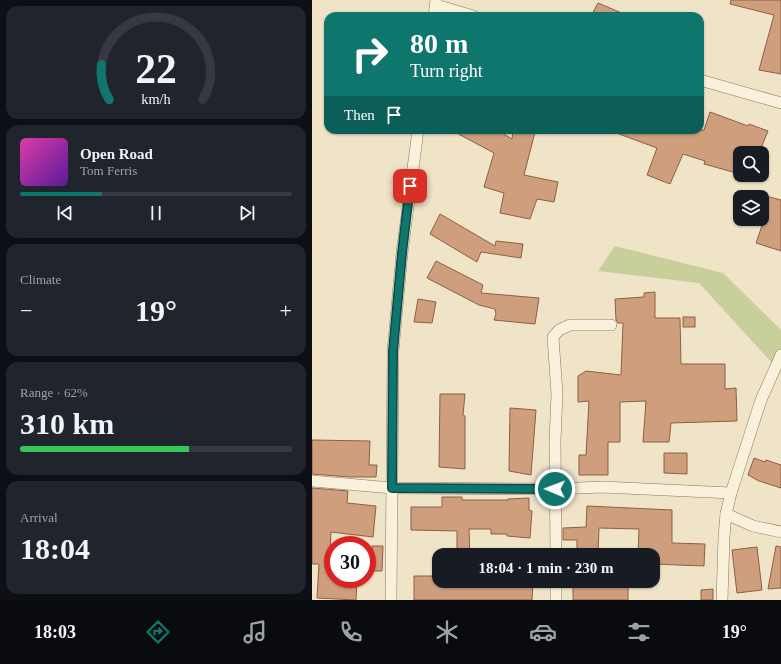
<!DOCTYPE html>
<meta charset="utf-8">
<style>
body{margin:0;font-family:"Times New Roman",serif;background:#20242c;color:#f1f3f6;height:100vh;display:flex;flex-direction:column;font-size:15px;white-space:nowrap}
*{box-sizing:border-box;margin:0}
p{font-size:13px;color:#9ea1a6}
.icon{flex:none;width:22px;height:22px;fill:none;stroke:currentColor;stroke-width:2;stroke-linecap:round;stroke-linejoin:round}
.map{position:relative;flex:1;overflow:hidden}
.details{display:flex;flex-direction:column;gap:6px;padding:6px;background:#0d0f14;width:312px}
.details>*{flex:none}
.hud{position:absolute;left:12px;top:12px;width:380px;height:122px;border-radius:12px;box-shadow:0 1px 3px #0004;background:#0f766e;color:#fff;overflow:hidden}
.buttons{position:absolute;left:421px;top:146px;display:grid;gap:8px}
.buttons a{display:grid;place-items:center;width:36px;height:36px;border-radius:8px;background:#171b24;box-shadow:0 1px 3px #0004;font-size:20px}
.speed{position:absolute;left:12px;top:536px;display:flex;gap:8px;font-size:20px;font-weight:700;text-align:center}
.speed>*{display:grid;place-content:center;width:52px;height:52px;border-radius:50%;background:#171b24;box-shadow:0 1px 3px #0004;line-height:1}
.speed .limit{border:6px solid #d22;background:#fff;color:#111}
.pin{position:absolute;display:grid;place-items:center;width:34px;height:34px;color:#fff;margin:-17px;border-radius:8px;box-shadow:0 2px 6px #0006}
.me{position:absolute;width:44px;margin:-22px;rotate:271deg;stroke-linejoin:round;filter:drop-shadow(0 0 3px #0008)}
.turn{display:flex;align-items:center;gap:14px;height:84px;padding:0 20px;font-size:18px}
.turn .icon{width:52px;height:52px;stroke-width:2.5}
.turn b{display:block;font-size:28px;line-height:34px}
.then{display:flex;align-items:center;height:38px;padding:0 20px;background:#0003;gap:8px;font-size:15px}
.big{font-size:30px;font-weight:800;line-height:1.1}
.details .card{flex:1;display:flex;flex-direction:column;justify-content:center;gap:6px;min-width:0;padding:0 14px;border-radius:12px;background:#20242c}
.details .dial{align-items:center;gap:0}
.dial svg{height:104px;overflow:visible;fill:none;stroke:#363941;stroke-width:7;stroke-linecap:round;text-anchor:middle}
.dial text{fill:#f1f3f6;stroke:none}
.song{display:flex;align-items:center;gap:12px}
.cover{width:48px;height:48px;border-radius:6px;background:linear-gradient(135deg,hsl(320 70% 55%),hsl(270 70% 35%))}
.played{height:4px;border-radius:2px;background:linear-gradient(90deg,#0f766e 30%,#363941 30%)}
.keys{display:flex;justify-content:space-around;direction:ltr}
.heat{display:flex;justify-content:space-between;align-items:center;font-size:22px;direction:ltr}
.charge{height:6px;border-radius:3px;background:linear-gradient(90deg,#34c759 62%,#363941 0)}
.trip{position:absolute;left:120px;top:548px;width:228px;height:40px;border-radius:12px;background:#171b24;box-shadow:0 1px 3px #0004;font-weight:800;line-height:40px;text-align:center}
.dock{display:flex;height:64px;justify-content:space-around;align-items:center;background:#090b0e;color:#9ea1a6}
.dock .icon{width:28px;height:28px}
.dock .current{color:#0f766e}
.dock b{font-size:18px;color:#f1f3f6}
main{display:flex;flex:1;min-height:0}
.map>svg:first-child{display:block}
.green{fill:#c9cf9b}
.building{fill:#cf9f7d;stroke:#8d5f41}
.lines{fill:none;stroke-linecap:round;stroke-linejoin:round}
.street-casing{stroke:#8d765c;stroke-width:12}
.street{stroke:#faf1dc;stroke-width:11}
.route-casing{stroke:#0a4d48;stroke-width:10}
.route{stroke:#0f766e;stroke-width:7}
</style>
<main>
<section class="details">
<div class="card dial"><svg viewBox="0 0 100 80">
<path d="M14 69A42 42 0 1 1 86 69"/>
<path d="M14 69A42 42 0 0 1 8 42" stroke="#0f766e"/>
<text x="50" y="56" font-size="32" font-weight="700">22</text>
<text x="50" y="72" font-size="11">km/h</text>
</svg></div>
<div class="card">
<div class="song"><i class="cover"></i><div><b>Open Road</b><p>Tom Ferris</p></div></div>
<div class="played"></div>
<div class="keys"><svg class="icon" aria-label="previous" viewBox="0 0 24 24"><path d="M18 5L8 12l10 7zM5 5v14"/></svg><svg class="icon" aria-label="pause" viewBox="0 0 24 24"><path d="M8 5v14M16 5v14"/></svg><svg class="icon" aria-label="next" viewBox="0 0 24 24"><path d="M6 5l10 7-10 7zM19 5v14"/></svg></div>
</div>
<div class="card"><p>Climate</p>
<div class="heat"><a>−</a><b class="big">19°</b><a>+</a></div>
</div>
<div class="card"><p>Range · 62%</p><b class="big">310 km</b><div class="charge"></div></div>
<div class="card"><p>Arrival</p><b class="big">18:04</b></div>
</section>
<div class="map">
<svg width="469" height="600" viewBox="0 0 469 600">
<rect width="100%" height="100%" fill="#f0e4c8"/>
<path class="green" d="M 303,246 L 411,273 L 469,330 L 469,373 L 387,283 L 286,271 Z"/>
<g class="building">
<path d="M 419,0 L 469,0 L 469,74 L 447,70 L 462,15 L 418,4 Z"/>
<path d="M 286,3 L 317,16 L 279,16 Z"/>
<path d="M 398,112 L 436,126 L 437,124 L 456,131 L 447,153 L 428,153 L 428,174 L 392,164 L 393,161 L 371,154 L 358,184 L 335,175 L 345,148 L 299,131 L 299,130 L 392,130 Z"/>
<path d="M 139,130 L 185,130 L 200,139 L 201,130 L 223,132 L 212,175 L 246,182 L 242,202 L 225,199 L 218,219 L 188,213 L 192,193 L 172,187 L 182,153 Z"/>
<path d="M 450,195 L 469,200 L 469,251 L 444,243 L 453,217 L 450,216 Z"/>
<path d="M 128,214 L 183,246 L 184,241 L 211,244 L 209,258 L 169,252 L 165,262 L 118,234 Z"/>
<path d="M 124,261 L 171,285 L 169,293 L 227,298 L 223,324 L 182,320 L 184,314 L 183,309 L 167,305 L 115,278 Z"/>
<path d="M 343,292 L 343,318 L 368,318 L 369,364 L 413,364 L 413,389 L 424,388 L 425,421 L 359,423 L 357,442 L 331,442 L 334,401 L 308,402 L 308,442 L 296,442 L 296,475 L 267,475 L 267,455 L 274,455 L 277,401 L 266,402 L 266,376 L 274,371 L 309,375 L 311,323 L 306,323 L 304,320 L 303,299 L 332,297 L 332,293 Z"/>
<path d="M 106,299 L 124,302 L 120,323 L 102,322 Z"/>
<rect x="371" y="317" width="12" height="10"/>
<path d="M 128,394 L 153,394 L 151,415 L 153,416 L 153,469 L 127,467 Z"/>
<path d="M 198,408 L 224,410 L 219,475 L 197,471 Z"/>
<path d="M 0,440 L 58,441 L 57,465 L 65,465 L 64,477 L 38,477 L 0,474 Z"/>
<path d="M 352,453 L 375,453 L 375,474 L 352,473 Z"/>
<path d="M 442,458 L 453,462 L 454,460 L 469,465 L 469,488 L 447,481 L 436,475 Z"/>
<path d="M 0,488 L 36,491 L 35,503 L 64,506 L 61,537 L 19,532 L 17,576 L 21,576 L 21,579 L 45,579 L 44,600 L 5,598 L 7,564 L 0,564 Z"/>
<path d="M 130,497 L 150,497 L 150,500 L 196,500 L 196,499 L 217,498 L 217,510 L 220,511 L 218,538 L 195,536 L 195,534 L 179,534 L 179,529 L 157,529 L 158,555 L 145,555 L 145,531 L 99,530 L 99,507 L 130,507 Z"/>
<path d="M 275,506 L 360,510 L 360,543 L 393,544 L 392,566 L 341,564 L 341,555 L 326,555 L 327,529 L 287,528 L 286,555 L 265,555 L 265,540 L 251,540 L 251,528 L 274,527 Z"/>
<path d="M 60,546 L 71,546 L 70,571 L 59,571 Z"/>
<path d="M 464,546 L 469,547 L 469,588 L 456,589 Z"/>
<path d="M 445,547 L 450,590 L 425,593 L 420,550 Z"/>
<path d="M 102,576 L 127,576 L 127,581 L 181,581 L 180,582 L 221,583 L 220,600 L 102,600 Z"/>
<path d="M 261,583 L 316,585 L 316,600 L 261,600 Z"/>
<path d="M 401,589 L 401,600 L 389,600 L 389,590 Z"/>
</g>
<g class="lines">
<defs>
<g id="street">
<path d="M 124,5 L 161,16"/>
<path d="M 122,16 L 124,0"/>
<path d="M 388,80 L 469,103"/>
<path d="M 0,481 L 80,488 L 243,489 L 290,487 L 419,493"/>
<path d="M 414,514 L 441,526 L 469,532"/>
<path d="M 244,555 L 243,441 L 245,394 L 241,337 L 247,330 L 258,325 L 299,325"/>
<path d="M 79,600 L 81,351 L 90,253 L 106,130"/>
<path d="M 244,600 L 244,581"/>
<path d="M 410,600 L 412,537 L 414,514 L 419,493 L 449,400 L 469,355"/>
</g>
</defs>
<use href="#street" class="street-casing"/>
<use href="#street" class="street"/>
</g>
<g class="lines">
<defs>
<path id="route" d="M 98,186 L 90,253 L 81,351 L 80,488 L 243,489"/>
</defs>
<use href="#route" class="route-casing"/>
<use href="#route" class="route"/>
</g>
</svg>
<div class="buttons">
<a><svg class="icon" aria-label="search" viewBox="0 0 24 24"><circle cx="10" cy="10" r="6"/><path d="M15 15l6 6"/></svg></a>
<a><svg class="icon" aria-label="layers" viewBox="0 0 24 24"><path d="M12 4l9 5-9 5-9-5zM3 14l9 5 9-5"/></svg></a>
</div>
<div class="speed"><div class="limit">30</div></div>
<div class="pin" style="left:98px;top:186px;background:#d93025"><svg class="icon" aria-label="arrive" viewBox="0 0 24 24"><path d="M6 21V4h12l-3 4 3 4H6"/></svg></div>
<svg class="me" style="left:243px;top:489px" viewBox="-20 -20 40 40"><circle r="17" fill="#0f766e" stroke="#fff" stroke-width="3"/><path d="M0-11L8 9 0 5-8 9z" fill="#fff"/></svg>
<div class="trip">18:04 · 1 min · 230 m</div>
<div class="hud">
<div class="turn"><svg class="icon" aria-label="right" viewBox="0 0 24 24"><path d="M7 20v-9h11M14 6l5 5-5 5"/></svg><div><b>80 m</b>Turn right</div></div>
<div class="then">Then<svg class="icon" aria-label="arrive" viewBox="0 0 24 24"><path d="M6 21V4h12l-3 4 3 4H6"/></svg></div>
</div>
</div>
</main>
<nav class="dock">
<b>18:03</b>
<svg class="icon current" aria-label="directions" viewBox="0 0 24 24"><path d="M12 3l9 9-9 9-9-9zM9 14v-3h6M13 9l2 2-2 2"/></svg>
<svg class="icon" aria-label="music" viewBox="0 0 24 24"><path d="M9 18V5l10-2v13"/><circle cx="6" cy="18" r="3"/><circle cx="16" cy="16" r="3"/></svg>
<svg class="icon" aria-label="phone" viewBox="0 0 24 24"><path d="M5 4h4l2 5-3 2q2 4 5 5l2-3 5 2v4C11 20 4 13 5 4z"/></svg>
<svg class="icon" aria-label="climate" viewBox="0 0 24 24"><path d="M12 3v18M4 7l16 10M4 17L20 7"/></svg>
<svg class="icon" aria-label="car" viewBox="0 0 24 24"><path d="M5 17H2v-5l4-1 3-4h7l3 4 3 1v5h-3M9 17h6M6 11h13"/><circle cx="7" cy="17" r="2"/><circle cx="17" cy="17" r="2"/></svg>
<svg class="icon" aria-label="filters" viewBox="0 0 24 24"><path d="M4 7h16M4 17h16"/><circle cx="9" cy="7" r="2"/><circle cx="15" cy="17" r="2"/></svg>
<b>19°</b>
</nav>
